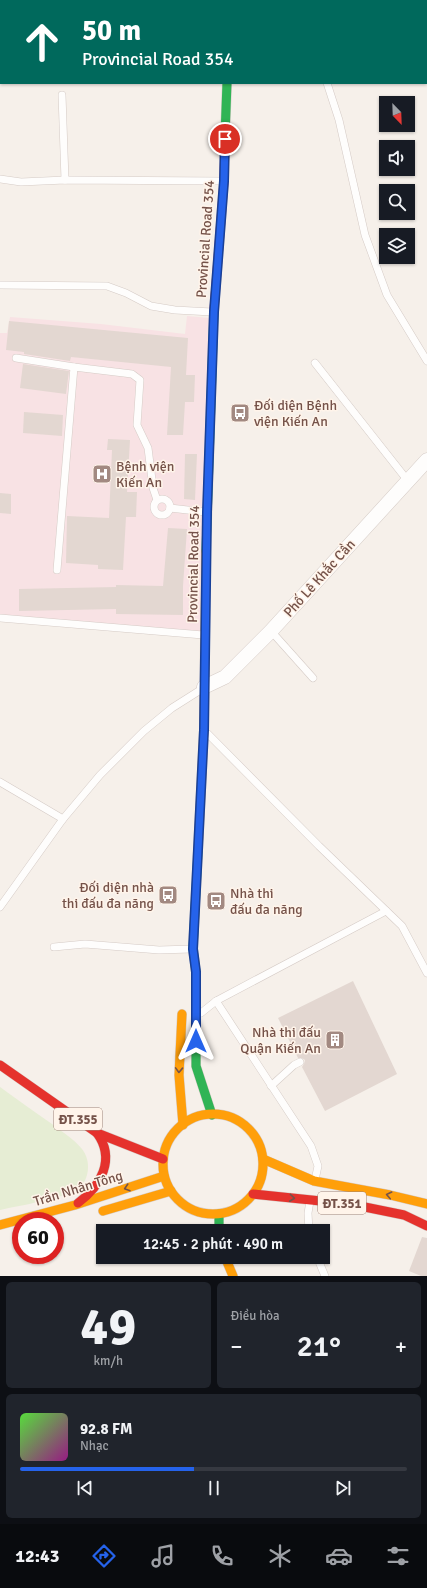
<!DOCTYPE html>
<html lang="vi">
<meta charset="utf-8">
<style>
body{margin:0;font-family:Signika,sans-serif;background:#20242c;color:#f1f3f6;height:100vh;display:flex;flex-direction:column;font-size:15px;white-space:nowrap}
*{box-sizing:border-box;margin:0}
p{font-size:13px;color:#9ea1a6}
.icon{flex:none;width:22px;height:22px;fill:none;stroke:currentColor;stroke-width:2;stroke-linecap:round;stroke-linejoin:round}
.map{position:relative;height:1276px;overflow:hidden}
.side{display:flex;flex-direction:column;gap:6px;padding:6px;background:#0d0f14;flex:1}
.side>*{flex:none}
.hud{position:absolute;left:0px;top:0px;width:427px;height:84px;box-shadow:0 1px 3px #0004;background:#00695c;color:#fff;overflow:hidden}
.needle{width:26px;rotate:157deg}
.buttons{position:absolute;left:379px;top:96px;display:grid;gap:8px}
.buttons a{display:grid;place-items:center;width:36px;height:36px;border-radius:0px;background:#171b24;box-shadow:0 1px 3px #0004;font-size:20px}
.speed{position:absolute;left:12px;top:1212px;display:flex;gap:8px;font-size:20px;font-weight:700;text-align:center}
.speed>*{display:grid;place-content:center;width:52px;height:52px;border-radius:50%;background:#171b24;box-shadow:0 1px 3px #0004;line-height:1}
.speed .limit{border:6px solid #d22;background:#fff;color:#111}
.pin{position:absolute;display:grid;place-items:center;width:34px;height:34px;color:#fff;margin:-17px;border:2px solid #fff;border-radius:50%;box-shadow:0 1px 4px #0007}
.me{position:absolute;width:44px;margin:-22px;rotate:0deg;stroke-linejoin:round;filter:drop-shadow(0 0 3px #0008)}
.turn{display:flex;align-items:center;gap:14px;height:84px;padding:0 16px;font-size:18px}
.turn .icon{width:52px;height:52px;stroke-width:2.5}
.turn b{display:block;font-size:28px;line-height:34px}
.big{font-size:30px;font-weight:600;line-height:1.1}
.side .card{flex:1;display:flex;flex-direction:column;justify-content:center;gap:6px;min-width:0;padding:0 14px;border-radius:6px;background:#20242c}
.side .dial{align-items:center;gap:0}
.dial b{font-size:52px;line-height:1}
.song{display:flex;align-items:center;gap:12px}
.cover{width:48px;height:48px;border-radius:6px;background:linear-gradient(135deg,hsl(110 70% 55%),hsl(310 70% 35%))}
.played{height:4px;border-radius:2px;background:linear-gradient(90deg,#2563eb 45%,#363941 45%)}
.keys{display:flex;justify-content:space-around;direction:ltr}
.heat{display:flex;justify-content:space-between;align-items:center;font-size:22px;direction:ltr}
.side .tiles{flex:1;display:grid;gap:6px;grid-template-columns:1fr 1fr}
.card:last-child{grid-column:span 2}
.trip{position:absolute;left:96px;top:1224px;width:234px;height:40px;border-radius:0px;background:#171b24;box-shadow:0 1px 3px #0004;font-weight:600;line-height:40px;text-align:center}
.dock{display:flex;height:64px;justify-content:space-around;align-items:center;background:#090b0e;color:#9ea1a6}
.dock .icon{width:28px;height:28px}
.dock .active{color:#2563eb}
.dock b{font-size:18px;color:#f1f3f6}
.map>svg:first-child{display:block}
.medical{fill:#f8e2e4}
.green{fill:#e6edd4}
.building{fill:#e3d7d1}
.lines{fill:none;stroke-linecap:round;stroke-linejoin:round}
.lane-casing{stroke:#d5cbc6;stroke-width:8}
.street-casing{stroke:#d5cbc6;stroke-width:15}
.fast-casing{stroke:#d6cbc6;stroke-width:10}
.slow-casing{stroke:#d6cbc6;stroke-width:10}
.jam-casing{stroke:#d6cbc6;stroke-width:10}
.lane{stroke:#fefdfc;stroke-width:7}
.street{stroke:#fefdfc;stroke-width:14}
.fast{stroke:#30b455;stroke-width:9}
.slow{stroke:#ff9f0a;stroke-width:9}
.jam{stroke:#e5322d;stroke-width:9}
.oneway{stroke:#755249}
.route-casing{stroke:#184099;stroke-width:10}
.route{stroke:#2563eb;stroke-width:7}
.labels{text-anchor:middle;stroke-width:3;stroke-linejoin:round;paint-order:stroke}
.shield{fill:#fff4ea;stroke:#9e8379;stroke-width:1}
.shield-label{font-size:13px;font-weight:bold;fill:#755249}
.street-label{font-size:14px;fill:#755249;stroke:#fff4ea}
.poi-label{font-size:14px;fill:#755249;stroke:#fff4ea;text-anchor:start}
</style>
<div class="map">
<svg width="427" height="1276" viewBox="0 0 427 1276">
<rect width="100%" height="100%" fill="#f6f0ea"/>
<path class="medical" d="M 187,316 L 210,318 L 200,632 L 0,615 L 0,333 L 7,333 L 10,317 L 101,324 L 185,334 Z"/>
<path class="green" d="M 0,1087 C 17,1099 34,1112 52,1124 C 62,1132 74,1139 82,1149 C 91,1160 90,1179 79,1188 C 67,1198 17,1206 0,1210 Z"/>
<g class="building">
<path d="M 9,321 L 188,338 L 186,375 L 195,375 L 194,402 L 185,402 L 183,435 L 167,435 L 171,367 L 71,357 L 70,361 L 24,354 L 24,352 L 6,350 Z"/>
<path d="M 23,364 L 69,371 L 66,394 L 20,388 Z"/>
<path d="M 24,412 L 63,415 L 62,436 L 23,433 Z"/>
<path d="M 108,439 L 130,440 L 127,492 L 137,492 L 136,517 L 126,517 L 123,570 L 98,569 L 98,565 L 66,563 L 67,516 L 109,518 L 112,450 L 107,450 Z"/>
<path d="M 185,454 L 197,454 L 195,500 L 184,499 Z"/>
<path d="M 0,493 L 11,494 L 11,514 L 0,513 Z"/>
<path d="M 168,528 L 187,529 L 183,586 L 183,615 L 116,614 L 116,609 L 19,611 L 19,589 L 116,587 L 116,585 L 163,586 Z"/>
<path d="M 353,981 L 397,1074 L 325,1111 L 302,1067 L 304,1064 L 305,1060 L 302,1058 L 298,1058 L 278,1018 Z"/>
<path d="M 422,1237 L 427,1238 L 427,1276 L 421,1276 L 409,1271 Z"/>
</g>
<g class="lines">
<defs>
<g id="lane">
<path d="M 327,83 L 339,120 L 365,235 L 387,295 L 427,361"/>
<path d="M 62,95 L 65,180"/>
<path d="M 0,179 L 21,182 L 65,180 L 222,181"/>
<path d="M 0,285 L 107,286 L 126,293 L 151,306 L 175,310 L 212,312"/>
<path d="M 16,358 L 74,367"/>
<path d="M 315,363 L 408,481"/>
<circle cx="162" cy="507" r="8"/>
<path d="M 170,508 L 205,512"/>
<path d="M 57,570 L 74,367 L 132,374 L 140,380 L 137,425 L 148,448 L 153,488 L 157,500"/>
<path d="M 0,618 L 203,635"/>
<path d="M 271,631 L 313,678"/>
<path d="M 208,734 L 319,846 L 402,926 L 427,973"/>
<path d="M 0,782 L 63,819"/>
<path d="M 0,907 L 63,819 L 100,775 L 144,731 L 172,708 L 202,689"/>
<path d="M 54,947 L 85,944 L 159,950 L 191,949"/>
<path d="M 216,1001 L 311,1146 L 318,1166 L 315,1180"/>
<path d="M 201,1013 L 216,1001 L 386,911"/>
<path d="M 271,1086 L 294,1065 L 300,1062"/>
<path d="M 309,1231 L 308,1213 L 310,1201"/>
<path d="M 317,1257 L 325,1276"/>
</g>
<path id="street" d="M 204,687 L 225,677 L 271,631 L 427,460"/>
<g id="fast">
<path d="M 225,136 L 227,83"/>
<path d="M 206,551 L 214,310"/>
<path d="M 198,851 L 193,949 L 196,972 L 196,1066 L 212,1115"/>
<path d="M 219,1214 L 219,1231"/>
</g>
<g id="slow">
<path d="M 230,0 L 230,1"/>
<path d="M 198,851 L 204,730 L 206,551"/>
<path d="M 182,1014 L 179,1075 L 183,1125"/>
<circle cx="213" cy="1164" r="50"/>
<path d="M 263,1159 L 314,1181 L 390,1195 L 427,1204"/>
<path d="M 103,1211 L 171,1191"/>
<path d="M 0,1225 L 75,1205 L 164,1176"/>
<path d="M 225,1257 L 233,1276"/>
</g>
<g id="jam">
<path d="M 214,310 L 224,181 L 225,136"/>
<path d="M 0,1065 L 97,1133 L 163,1159"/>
<path d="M 253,1194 L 350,1204 L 404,1215 L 427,1226"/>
<path d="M 78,1203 C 101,1186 116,1159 97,1133"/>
</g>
</defs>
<use href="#lane" class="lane-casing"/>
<use href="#street" class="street-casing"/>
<use href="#fast" class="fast-casing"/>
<use href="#slow" class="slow-casing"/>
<use href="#jam" class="jam-casing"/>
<use href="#lane" class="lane"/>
<use href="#street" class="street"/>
<use href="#fast" class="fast"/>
<use href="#slow" class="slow"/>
<use href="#jam" class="jam"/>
</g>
<defs><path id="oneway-chevron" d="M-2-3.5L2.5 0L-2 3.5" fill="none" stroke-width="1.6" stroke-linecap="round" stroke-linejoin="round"/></defs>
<g class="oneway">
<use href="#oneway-chevron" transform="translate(179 1070) rotate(92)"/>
<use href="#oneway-chevron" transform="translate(127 1188) rotate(162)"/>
<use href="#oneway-chevron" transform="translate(389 1195) rotate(-168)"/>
<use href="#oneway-chevron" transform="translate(292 1198) rotate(6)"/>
</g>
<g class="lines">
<defs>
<path id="route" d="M 196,1041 L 196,972 L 193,949 L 204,730 L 207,512 L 214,312 L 224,181 L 225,139"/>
</defs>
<use href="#route" class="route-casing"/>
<use href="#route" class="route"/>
</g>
<defs>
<symbol id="bus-square" viewBox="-11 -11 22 22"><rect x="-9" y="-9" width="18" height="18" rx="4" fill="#a28981" stroke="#fff4ea"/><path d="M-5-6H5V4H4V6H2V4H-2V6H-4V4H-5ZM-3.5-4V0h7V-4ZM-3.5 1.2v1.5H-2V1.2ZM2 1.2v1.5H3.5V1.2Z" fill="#fff"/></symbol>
<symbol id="hospital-square" viewBox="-11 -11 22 22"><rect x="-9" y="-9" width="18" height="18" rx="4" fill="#a28981" stroke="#fff4ea"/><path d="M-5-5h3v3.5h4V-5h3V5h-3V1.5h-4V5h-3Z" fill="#fff"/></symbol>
<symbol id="building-square" viewBox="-11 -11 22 22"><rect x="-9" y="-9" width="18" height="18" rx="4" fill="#a28981" stroke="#fff4ea"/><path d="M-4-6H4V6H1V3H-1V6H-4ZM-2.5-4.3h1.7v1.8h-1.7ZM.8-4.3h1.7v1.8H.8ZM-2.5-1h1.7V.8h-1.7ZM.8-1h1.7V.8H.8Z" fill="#fff"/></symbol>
</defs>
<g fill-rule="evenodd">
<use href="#bus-square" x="229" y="402" width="22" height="22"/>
<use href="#hospital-square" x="91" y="463" width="22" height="22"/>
<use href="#bus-square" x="157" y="884" width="22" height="22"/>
<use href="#bus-square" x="205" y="890" width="22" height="22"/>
<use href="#building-square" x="324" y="1029" width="22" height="22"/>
</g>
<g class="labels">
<g class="shield">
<rect x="54" y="1108" width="48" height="22" rx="3"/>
<rect x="318" y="1192" width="48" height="22" rx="3"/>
</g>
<g class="shield-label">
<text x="78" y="1124">ĐT.355</text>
<text x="342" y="1208">ĐT.351</text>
</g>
<g class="street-label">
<text transform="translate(205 239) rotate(-86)" y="5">Provincial Road 354</text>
<text transform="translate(193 564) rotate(-89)" y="5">Provincial Road 354</text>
<text transform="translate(319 578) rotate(-48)" y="5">Phố Lê Khắc Cần</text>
<text transform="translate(78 1188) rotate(-17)" y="5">Trần Nhân Tông</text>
</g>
<g class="poi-label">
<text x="254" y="410">Đối diện Bệnh<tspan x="254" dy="16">viện Kiến An</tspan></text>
<text x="116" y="471">Bệnh viện<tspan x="116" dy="16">Kiến An</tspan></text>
<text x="154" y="892" text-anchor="end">Đối diện nhà<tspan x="154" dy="16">thi đấu đa năng</tspan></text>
<text x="230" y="898">Nhà thi<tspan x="230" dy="16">đấu đa năng</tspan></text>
<text x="321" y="1037" text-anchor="end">Nhà thi đấu<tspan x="321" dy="16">Quận Kiến An</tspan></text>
</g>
</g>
</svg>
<div class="buttons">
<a><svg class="needle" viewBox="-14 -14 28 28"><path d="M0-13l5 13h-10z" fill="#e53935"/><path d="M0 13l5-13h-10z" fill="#9ea1a6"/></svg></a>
<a><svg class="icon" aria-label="sound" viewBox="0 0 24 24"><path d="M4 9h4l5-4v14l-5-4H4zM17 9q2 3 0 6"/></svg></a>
<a><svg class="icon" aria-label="search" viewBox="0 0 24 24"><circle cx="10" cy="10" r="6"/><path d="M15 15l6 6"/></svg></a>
<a><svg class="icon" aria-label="layers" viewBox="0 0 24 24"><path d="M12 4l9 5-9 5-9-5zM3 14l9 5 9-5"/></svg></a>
</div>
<div class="speed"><div class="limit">60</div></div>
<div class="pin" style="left:225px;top:139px;background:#d93025"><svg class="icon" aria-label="arrive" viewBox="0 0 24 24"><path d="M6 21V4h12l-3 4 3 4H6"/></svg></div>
<svg class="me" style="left:196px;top:1041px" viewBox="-20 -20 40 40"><path d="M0-17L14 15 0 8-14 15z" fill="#2563eb" stroke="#fff" stroke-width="4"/></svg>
<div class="trip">12:45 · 2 phút · 490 m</div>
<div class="hud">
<div class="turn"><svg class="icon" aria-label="ahead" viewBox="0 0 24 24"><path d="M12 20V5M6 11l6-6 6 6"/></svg><div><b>50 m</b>Provincial Road 354</div></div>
</div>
</div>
<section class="side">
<div class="tiles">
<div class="card dial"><b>49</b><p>km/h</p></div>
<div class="card"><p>Điều hòa</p>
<div class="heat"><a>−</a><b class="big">21°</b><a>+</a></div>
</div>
<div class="card">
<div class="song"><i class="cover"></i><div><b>92.8 FM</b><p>Nhạc</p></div></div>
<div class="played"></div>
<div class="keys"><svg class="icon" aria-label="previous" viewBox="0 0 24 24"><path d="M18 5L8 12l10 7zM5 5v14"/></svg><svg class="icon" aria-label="pause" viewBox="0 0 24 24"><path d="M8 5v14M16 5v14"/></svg><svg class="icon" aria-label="next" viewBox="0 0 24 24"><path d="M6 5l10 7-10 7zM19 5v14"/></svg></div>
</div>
</div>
</section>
<nav class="dock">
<b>12:43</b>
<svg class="icon active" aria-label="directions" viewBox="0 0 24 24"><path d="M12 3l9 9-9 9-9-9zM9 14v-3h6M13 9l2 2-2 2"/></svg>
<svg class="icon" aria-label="music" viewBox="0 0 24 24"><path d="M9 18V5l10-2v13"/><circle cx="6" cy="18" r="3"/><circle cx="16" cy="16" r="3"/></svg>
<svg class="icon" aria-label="phone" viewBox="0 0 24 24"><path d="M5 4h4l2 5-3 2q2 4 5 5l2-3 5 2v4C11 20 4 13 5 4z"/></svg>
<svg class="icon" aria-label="climate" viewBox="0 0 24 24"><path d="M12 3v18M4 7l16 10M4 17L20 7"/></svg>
<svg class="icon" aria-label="car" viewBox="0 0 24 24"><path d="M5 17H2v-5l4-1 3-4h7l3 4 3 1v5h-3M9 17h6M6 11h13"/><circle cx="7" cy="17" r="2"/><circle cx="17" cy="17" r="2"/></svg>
<svg class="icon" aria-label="filters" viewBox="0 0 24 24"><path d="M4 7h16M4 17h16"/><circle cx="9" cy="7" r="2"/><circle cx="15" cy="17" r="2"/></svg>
</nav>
